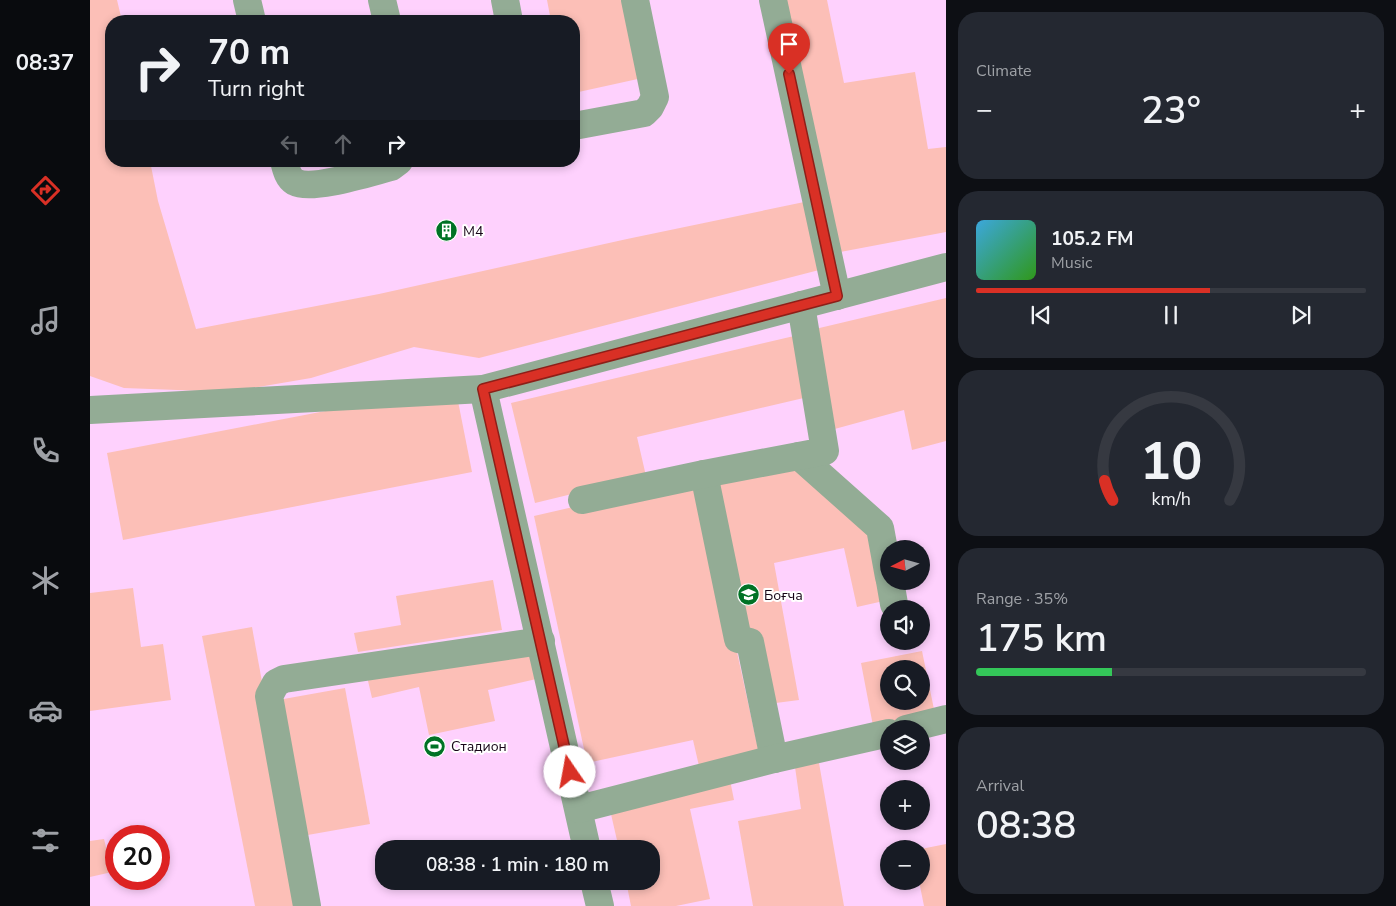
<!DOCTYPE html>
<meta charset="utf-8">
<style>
body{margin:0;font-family:"Nunito Sans",sans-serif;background:#242831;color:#f1f3f6;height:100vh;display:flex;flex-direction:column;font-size:19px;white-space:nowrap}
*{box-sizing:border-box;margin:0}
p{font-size:16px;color:#9ea1a6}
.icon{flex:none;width:28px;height:28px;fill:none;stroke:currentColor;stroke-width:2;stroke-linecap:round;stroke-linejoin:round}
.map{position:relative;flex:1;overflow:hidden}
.panel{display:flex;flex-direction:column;gap:12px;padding:12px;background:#0d0f14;width:450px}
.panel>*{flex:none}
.hud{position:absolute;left:15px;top:15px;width:475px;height:152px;border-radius:20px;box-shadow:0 2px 8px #0003;background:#171b24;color:#f1f3f6;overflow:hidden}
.needle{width:32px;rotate:264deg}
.buttons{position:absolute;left:790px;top:540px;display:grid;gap:10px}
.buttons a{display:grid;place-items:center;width:50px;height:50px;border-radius:50%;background:#171b24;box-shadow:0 2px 8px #0003;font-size:25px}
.speed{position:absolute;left:15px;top:825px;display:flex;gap:10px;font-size:25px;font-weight:700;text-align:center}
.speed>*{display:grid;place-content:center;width:65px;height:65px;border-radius:50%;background:#171b24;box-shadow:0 2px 8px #0003;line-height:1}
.speed .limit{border:8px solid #d22;background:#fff;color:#111}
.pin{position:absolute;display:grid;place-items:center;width:42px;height:42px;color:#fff;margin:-51px -21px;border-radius:50% 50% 50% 0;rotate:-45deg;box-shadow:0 0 5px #0007}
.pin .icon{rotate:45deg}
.me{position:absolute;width:55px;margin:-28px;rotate:348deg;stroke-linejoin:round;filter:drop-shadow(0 0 4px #0008)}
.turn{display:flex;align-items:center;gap:18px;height:105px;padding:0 20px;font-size:22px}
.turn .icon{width:65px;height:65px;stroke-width:2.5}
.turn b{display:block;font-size:35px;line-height:42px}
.lanes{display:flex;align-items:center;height:48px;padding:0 20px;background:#0003;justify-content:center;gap:25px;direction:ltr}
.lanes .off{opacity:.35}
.big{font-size:38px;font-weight:600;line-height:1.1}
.panel .widget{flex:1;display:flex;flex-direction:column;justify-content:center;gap:8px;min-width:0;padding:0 18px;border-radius:20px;background:#242831}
.panel .dial{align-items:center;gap:0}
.dial svg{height:130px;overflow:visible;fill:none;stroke:#363941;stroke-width:7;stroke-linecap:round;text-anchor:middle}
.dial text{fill:#f1f3f6;stroke:none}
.song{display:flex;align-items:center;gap:15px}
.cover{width:60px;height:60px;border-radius:8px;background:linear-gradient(135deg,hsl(200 70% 55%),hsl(110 70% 35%))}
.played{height:5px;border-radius:2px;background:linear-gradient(90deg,#d93025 60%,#363941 60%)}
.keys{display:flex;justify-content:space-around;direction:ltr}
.heat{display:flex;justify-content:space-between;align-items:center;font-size:28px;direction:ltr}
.charge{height:8px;border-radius:4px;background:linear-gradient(90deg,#34c759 35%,#363941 0)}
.trip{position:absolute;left:285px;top:840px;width:285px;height:50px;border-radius:20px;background:#171b24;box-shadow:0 2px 8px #0003;font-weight:600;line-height:50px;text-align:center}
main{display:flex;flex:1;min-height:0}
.menu{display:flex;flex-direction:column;width:90px;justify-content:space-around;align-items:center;background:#090b0e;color:#9ea1a6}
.menu .icon{width:35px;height:35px}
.menu .on{color:#d93025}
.menu b{font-size:22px;color:#f1f3f6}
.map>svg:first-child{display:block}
.green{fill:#fcbfb7;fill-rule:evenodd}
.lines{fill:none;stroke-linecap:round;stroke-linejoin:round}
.minor{stroke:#93ac95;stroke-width:28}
.route-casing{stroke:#8d1f18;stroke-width:12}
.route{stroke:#d93025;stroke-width:9}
.labels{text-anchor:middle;stroke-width:4;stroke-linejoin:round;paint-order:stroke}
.poi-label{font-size:14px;fill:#160517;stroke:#fff;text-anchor:start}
</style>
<main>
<nav class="menu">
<b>08:37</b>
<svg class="icon on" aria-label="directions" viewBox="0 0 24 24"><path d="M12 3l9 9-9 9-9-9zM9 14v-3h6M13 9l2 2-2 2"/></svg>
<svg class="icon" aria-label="music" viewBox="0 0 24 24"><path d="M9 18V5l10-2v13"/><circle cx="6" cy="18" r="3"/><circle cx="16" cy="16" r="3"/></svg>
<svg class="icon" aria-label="phone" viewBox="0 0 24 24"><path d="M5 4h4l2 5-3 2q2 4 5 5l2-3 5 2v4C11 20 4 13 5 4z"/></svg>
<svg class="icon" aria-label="climate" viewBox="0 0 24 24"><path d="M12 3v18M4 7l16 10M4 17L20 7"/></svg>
<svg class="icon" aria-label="car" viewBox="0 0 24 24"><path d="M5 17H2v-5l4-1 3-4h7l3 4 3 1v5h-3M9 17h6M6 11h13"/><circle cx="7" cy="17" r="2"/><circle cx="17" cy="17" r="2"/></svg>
<svg class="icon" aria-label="filters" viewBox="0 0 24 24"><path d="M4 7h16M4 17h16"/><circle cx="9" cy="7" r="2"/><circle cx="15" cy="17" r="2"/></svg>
</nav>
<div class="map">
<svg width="856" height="906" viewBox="0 0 856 906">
<rect width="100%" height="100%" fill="#fed1fd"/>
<g class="green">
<path d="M 0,0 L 27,0 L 32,21 L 21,21 L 21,161 L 60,161 L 68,201 L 106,329 L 289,294 L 537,239 L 719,201 L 733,269 L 389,358 L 324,347 L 221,378 L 140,392 L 34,388 L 0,376 Z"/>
<path d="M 457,0 L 552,0 L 566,75 L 484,93 L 484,21 L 461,21 Z"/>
<path d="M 693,0 L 737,0 L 754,83 L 825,72 L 838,149 L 856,147 L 856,232 L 745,253 Z"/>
<path d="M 856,298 L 856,441 L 822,450 L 814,410 L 741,430 L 721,330 Z"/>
<path d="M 704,336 L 718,397 L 547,437 L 556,476 L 445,503 L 421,403 Z"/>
<path d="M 365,386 L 382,472 L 33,540 L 17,453 Z"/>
<path d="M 703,463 L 783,527 L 798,600 L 767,607 L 754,548 L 684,563 L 709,700 L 678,704 L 652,635 L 619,478 Z"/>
<path d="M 609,478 L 669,753 L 609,766 L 603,740 L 497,763 L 444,516 Z"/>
<path d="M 403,580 L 412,630 L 268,652 L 264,633 L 311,625 L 306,596 Z"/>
<path d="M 43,588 L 51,647 L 73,644 L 81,700 L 0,711 L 0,593 Z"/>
<path d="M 162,627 L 213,906 L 165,906 L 112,636 Z"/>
<path d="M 445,632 L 455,677 L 398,690 L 405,721 L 339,735 L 329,687 L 282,698 L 275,668 Z"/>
<path d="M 832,651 L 846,719 L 784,731 L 771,663 ZM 799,669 L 831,669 L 831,701 L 799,701 Z"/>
<path d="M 255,688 L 280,824 L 212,836 L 188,700 Z"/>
<path d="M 729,763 L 754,906 L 663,906 L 648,821 L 711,809 L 705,767 Z"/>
<path d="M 639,775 L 644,800 L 600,809 L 620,899 L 586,906 L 541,906 L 536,881 L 561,881 L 561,849 L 529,849 L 518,801 Z"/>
<path d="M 14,839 L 22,872 L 0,877 L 0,841 Z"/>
<path d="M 856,844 L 856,906 L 834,906 L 829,881 L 831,881 L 831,849 Z"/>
</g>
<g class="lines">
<g class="minor">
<path d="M 157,0 L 162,21"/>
<path d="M 292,0 L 297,21"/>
<path d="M 415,0 L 419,21"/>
<path d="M 683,0 L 747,296"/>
<path d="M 484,126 L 554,113 L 560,107 L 565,97 L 545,0"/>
<path d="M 194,161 C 196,169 198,178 205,182 C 222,191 281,172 301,167 L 309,161"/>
<path d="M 393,389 L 497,849"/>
<path d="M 0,410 L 393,389 L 856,267"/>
<path d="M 709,456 L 790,528 L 799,577"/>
<path d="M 614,474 L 648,639 L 660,642 L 684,759"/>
<path d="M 492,500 L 614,474 L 735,451 L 711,305"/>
<path d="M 800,581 L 804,604"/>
<path d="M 816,729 L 856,719"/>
<path d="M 489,809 L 684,759 L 799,733"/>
<path d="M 504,881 L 510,906"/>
<path d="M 217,906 L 179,696 L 186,683 L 194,679 L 451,641"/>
</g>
</g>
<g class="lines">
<defs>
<path id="route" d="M 480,772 L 393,389 L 747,296 L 699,74"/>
</defs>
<use href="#route" class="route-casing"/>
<use href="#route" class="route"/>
</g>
<defs>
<symbol id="building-disc" viewBox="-11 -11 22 22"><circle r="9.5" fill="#007225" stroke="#fff"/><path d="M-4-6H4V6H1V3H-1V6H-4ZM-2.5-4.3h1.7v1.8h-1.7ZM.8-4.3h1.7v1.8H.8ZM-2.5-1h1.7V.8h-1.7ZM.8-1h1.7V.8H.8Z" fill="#fff"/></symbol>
<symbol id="school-disc" viewBox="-11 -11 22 22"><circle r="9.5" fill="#007225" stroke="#fff"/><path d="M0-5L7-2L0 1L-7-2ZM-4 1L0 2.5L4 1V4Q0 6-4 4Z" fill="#fff"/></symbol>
<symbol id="stadium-disc" viewBox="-11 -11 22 22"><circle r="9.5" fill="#007225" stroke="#fff"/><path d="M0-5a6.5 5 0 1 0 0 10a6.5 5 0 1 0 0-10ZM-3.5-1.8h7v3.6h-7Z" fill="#fff"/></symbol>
</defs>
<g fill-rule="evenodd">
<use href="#building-disc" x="344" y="218" width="25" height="25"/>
<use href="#school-disc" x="646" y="582" width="25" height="25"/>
<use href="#stadium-disc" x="332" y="734" width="25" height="25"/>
</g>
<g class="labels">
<g class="poi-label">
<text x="373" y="236">М4</text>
<text x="674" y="600">Боғча</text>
<text x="361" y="751">Стадион</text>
</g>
</g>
</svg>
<div class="buttons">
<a><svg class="needle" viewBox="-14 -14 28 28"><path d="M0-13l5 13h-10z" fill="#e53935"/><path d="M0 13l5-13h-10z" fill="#9ea1a6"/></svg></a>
<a><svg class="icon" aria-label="sound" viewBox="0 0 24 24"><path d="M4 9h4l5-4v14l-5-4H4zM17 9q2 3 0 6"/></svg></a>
<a><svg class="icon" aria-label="search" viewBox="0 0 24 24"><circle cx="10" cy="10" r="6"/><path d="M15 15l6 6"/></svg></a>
<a><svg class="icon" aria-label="layers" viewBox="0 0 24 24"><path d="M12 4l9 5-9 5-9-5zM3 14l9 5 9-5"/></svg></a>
<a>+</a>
<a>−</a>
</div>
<div class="speed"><div class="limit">20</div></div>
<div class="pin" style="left:699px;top:74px;background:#d93025"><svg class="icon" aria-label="arrive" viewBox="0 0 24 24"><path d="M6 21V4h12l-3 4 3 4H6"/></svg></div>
<svg class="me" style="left:480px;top:772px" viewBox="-20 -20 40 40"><circle r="19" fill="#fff"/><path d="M0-13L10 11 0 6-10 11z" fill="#d93025"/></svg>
<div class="trip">08:38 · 1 min · 180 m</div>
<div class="hud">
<div class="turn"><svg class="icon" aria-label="right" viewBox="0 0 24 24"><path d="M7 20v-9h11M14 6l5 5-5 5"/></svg><div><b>70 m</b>Turn right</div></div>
<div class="lanes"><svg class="icon off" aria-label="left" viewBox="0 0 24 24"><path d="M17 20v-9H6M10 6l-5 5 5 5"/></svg><svg class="icon off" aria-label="ahead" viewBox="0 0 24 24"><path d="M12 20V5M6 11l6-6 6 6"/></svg><svg class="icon" aria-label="right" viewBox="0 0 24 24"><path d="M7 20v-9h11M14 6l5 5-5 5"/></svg></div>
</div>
</div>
<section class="panel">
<div class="widget"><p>Climate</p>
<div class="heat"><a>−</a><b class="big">23°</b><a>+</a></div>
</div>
<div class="widget">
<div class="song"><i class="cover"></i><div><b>105.2 FM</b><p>Music</p></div></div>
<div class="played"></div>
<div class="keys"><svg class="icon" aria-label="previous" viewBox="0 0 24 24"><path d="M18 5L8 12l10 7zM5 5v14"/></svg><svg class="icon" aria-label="pause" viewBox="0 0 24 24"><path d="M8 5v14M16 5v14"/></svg><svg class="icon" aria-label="next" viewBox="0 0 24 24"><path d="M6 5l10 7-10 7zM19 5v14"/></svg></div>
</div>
<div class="widget dial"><svg viewBox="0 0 100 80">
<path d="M14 69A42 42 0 1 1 86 69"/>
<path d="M14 69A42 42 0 0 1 9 57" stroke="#d93025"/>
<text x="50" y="56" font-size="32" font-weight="700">10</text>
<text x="50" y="72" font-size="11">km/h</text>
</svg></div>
<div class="widget"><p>Range · 35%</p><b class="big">175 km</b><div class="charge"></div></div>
<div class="widget"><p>Arrival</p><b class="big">08:38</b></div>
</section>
</main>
